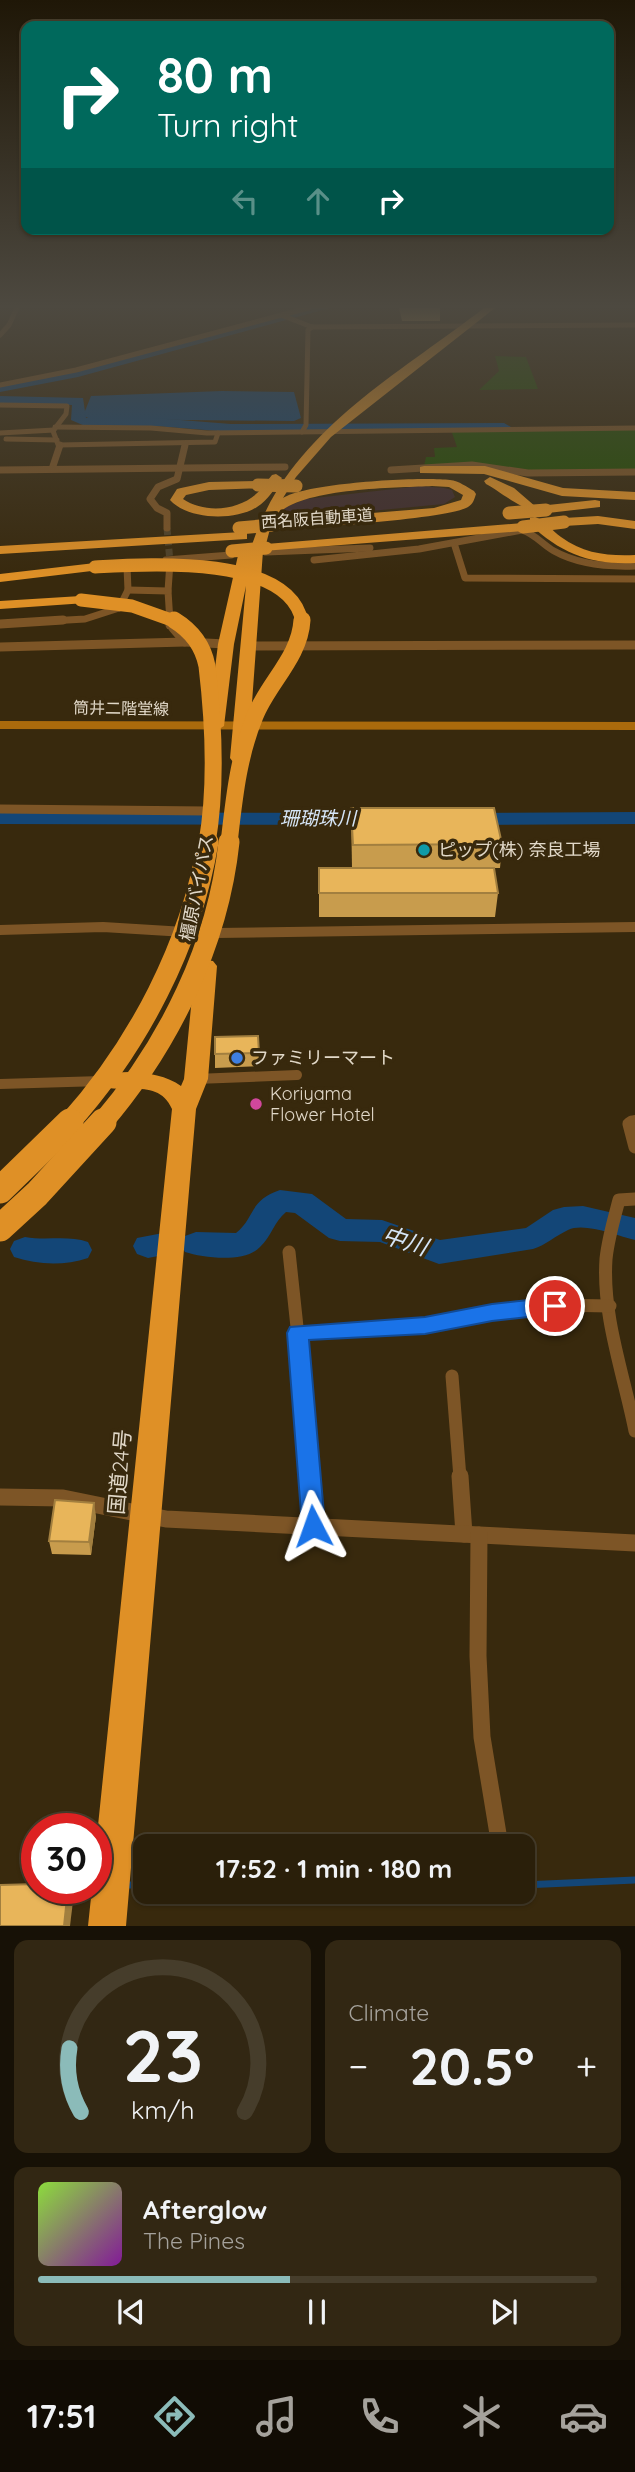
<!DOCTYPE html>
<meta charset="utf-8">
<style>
body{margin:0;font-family:Quicksand,"Noto Sans JP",sans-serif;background:#322713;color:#f1f3f6;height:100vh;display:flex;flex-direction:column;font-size:26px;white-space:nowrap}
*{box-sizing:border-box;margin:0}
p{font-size:23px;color:#a5a29c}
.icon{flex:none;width:38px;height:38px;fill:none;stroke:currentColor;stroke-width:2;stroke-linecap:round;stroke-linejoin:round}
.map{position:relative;height:1926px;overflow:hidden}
.sheet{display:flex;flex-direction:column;gap:14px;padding:14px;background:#171106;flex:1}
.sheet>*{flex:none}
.guide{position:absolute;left:21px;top:21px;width:593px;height:214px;border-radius:14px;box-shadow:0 2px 5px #0004,0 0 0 2px #463d2b;background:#00695c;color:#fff;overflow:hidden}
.speed{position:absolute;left:21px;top:1813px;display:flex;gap:14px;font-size:35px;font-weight:700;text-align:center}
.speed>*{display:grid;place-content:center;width:91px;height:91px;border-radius:50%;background:#2a1f0a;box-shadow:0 2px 5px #0004,0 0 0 2px #463d2b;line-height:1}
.speed .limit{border:10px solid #d22;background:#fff;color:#111}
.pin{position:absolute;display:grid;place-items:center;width:60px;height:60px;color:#fff;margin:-30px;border:4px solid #fff;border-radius:50%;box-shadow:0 2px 7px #0007}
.me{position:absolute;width:77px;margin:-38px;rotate:356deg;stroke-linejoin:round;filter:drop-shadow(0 0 5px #0008)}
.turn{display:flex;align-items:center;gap:24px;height:147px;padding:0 21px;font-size:32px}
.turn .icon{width:91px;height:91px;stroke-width:2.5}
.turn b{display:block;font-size:49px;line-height:60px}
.lanes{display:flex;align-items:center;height:66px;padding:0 21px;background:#0003;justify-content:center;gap:35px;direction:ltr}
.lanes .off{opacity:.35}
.big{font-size:52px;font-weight:800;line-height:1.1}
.sheet .tile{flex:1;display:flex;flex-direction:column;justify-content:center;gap:10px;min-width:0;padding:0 24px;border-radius:14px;background:#322713}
.sheet .dial{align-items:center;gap:0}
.dial svg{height:182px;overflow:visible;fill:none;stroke:#463d2b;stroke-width:7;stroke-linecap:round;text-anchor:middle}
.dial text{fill:#f1f3f6;stroke:none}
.song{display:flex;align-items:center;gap:21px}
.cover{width:84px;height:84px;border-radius:10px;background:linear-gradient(135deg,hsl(90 70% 55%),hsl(290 70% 35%))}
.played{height:7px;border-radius:4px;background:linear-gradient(90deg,#8bbbb9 45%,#463d2b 45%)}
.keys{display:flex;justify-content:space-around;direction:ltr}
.heat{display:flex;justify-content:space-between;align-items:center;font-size:38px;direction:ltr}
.sheet .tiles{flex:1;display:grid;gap:14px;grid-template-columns:1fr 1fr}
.tile:last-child{grid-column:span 2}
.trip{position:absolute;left:133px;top:1834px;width:402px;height:70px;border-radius:14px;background:#2a1f0a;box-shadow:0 2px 5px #0004,0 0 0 2px #463d2b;font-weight:800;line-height:70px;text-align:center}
.menu{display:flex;height:112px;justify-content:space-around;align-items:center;background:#110c04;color:#a5a29c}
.menu .icon{width:49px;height:49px}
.menu .on{color:#8bbbb9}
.menu b{font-size:32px;color:#f1f3f6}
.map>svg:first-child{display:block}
.commercial{fill:#412d2d}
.green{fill:#244d02}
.water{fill:#134677}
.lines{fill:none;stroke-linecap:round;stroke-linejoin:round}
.stream{stroke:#134677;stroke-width:7}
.river{fill:#134677;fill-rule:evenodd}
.street-tunnel{stroke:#514329;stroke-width:7;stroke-dasharray:7 3.5;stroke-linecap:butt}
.street-far5{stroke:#7d5526;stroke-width:5}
.street-far4{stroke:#7d5526;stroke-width:7}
.street-far3{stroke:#7d5526;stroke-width:9}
.street-far2{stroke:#7d5526;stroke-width:10}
.street-far1{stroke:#7d5526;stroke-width:13}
.street{stroke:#7d5526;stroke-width:17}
.secondary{fill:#aa6a0c;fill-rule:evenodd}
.highway{fill:#df9026;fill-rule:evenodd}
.highway-bridge-far3{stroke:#df9026;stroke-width:13}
.highway-bridge-far2{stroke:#df9026;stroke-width:17}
.highway-bridge-far1{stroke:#df9026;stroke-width:21}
.highway-bridge{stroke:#df9026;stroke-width:27}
.wall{fill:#c89c4d}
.shaded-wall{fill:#a27f3f}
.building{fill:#e8b55a;stroke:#a27f3f;stroke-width:2}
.route{fill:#1a73e8;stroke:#114b97;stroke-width:2}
.culture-dot{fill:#0f9aa8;stroke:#38290d;stroke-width:2.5}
.shop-dot{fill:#3f7fe0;stroke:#38290d;stroke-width:2.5}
.hotel-dot{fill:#d1479c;stroke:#38290d;stroke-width:2.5}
.labels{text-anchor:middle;stroke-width:7;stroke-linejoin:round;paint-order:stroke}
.far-street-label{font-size:16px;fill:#e1d8c8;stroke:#38290d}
.poi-label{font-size:18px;fill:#e1d8c8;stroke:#38290d;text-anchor:start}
.street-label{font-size:18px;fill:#e1d8c8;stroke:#38290d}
.water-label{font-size:19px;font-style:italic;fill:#d6e6f8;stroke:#38290d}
.near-street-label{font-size:21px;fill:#e1d8c8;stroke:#38290d}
.near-water-label{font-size:23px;font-style:italic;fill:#d6e6f8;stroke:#38290d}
</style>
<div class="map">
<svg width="635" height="1926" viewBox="0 0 635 1926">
<rect width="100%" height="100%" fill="#38290d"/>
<path class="commercial" d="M 420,486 L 444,488 L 452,490 L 455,497 L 444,504 L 277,520 L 283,508 L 306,499 Z"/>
<g class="green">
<path d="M 495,356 L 526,357 L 538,389 L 479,390 L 499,371 Z"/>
<path d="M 635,428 L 635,470 L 526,472 L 424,466 L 426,457 L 435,457 L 434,448 L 457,447 L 451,430 Z"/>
</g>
<path class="water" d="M 222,391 L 294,392 L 301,418 L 294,421 L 91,419 L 83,416 L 91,396 Z"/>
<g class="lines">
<g class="stream">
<path d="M 125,1885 L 145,1885"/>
<path d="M 523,1885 L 635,1880"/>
<path d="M 265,1892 L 343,1897 L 405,1892"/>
</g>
<g class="river">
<path d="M 312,308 L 330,308 L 78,377 L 0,392 L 0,384 L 73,370 Z"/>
<path d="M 0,396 L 83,398 L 86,418 L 155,418 L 231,424 L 504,423 L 511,427 L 504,431 L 231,432 L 155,426 L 85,426 L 71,420 L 72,405 L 0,404 Z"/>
<path d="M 0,812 L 382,813 L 390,814 L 393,819 L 390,824 L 382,825 L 0,824 Z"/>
<path d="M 635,812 L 635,824 L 464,825 L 456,824 L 453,819 L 456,814 L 464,813 Z"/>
<path d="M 280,1190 L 312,1194 L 346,1219 L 382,1220 L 440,1240 L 526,1228 L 553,1210 L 564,1207 L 583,1206 L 635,1218 L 635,1240 C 617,1236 585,1222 568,1230 C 555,1236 546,1245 533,1249 L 439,1264 L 380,1242 L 340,1241 L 329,1238 L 295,1213 L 286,1212 C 274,1222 271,1237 260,1247 C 245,1263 204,1258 185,1252 L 181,1244 L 185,1236 L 196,1232 L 236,1233 C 255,1218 249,1200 280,1190 Z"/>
<path d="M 163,1233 L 174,1237 L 178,1245 L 174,1253 L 148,1258 L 137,1254 L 133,1246 L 137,1238 Z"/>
<path d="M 25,1237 C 46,1241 68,1235 88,1242 L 92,1250 L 88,1258 C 64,1266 38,1265 14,1257 L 10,1249 L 14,1241 Z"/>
</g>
<path class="street-tunnel" d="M 167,528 L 170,562"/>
<g class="street-far5">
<path d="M 281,315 L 312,327 L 635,325"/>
<path d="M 0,335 L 9,325 L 17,308"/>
<path d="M 0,385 L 76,370 L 308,308"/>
<path d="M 0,405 L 67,406 L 66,414 L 53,431 L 59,447"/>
<path d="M 55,427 L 151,428 L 207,433 L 635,428"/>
<path d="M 302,432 L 306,425 L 308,330 L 312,327"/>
<path d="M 0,433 L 54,430"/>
<path d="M 6,439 L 57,440"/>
<path d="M 59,445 L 215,442 L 218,433"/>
<path d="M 185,447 L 186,443"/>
</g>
<g class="street-far4">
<path d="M 52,469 L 60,445"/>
<path d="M 0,470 L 285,467"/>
<path d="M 391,470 L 472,465 L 528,473 L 635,472"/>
<path d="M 167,528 L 167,513 L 157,508 L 150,499 L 158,487 L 177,479 L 185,445"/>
<path d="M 454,543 L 465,578 L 635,579"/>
<path d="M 266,552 L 370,548"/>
<path d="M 166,560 L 231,555"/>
<path d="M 314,560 L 419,549 L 522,530 C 535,534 543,545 554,551 C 579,565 608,567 635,566"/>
<path d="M 128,590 L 168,591 L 170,622"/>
<path d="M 168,591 L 170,562"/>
<path d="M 119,608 L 128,590 L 127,567 L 133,563"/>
<path d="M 33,622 L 85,619 L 119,608"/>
</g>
<g class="street-far3">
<path d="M 170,620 L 170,625"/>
<path d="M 0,624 L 63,620"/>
<path d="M 173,628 L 185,642 L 226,644"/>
<path d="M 249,646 L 635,645"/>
<path d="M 0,647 L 185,642"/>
<path d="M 0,809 L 207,811"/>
</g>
<g class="street-far2">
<path d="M 0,930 L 103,927 L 185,932"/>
<path d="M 216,933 L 635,927"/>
<path d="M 196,1079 L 297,1075"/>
<path d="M 0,1084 L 102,1081"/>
<path d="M 630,1124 L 635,1120"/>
</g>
<g class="street-far1">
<path d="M 632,1122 L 629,1124 L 635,1147"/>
<path d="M 635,1199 L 619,1200 C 614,1219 608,1239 606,1259 C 602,1316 624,1375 635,1431"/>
<path d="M 289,1252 L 305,1402 L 310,1478"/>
<path d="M 297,1333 L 425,1326 L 492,1313 L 555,1305 L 610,1306"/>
<path d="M 452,1376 L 460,1478"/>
</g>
<g class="street">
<path d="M 310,1476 L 313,1526"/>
<path d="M 460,1476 L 464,1534"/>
<path d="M 0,1497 L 63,1498 L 166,1519 L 635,1543"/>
<path d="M 479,1535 L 478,1656 L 482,1737 L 500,1846"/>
<path d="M 58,1890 L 105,1889"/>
</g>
<path class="secondary" d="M 0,721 L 635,722 L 635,730 L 0,729 Z"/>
<g class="highway">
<path d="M 484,308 L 495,308 L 331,437 L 296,477 L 283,498 C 305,483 422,476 450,480 C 459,481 467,487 474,491 L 476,494 C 474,500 473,504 468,507 C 448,519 300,529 270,529 L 266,544 L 523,523 L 530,527 L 523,531 L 263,551 L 248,758 L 245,762 L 233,762 L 230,758 L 246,586 L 234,644 L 224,726 L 216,731 L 208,726 L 218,644 L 239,551 L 246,547 L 251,548 C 286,434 395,377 484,308 ZM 432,486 L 449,487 L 463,495 L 461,500 L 434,508 L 273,521 C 288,487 398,488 432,486 Z"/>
<path d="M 424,466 L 485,466 L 563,488 L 635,492 L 635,500 L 562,496 L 484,474 L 420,473 L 420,467 Z"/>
<path d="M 276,474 L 282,478 C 275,488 268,500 257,507 C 235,521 188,520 170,500 L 177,489 L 181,488 L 209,482 L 258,481 L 264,485 L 272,475 ZM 262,488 C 244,510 207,515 183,499 L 186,495 L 209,490 Z"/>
<path d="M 490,477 L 514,488 L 536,507 L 535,510 C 523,511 498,490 486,484 L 484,481 Z"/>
<path d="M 595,500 L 600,501 L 600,507 L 548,513 L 542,509 L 548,505 Z"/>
<path d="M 598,516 L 635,521 L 635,529 L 598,524 L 564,526 L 557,522 L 564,518 Z"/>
<path d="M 535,517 C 545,520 552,531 561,537 C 584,554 608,556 635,555 L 635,563 C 592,565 561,554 530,524 L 530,518 Z"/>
<path d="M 242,532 L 247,533 L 247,539 L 0,554 L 0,546 Z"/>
<path d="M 95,563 L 102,567 L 100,570 L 0,582 L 0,574 Z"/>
<path d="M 81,596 L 86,597 L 88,600 L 86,603 L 0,609 L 0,601 Z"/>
<path d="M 206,960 L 213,961 L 217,966 L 208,1079 L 196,1109 L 126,1926 L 88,1926 L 92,1888 L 96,1888 L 96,1845 L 172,1109 C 159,1079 128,1093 104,1087 L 100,1081 L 104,1075 C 128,1069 161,1072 181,1086 L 184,1079 L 195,966 L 199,961 Z"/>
</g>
<g class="highway-bridge-far3">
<path d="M 258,485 L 296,486"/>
<path d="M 509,513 L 546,510"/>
<path d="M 523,527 L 564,522"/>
<path d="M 239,528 L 272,525"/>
<path d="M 232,551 L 266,548"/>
<path d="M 95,567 C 146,564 290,554 302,622"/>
<path d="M 81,600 L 132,606 L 177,622"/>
</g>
<g class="highway-bridge-far2">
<path d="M 174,620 C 192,631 203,645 207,666 C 214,725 217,785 207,843"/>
<path d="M 229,843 C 234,800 238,757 255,716 C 268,683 300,657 302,620"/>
</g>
<g class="highway-bridge-far1">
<path d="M 68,1124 C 138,1046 191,945 208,842"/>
<path d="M 101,1124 C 169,1045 218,945 229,842"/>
</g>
<g class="highway-bridge">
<path d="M 0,1190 L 70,1122"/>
<path d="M 0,1228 L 37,1194 L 103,1122"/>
</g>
</g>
<g class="wall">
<path d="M 399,308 L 440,308 L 440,321 L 402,321 Z"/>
<path d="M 351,808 L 502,844 L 500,868 L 352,868 Z"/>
<path d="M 319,868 L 498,893 L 495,917 L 319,917 Z"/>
<path d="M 258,1036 L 259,1066 L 215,1068 L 215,1054 Z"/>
<path d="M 96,1516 L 91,1555 L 52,1554 L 49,1541 Z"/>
</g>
<g class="shaded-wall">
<path d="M 94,1503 L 96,1516 L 91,1555 L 89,1542 Z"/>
<path d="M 68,1888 L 70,1888 L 73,1901 L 70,1926 L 64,1926 Z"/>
</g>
<g class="building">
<path d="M 351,808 L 494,808 L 502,844 L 353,845 Z"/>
<path d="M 319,868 L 494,868 L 498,893 L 319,893 Z"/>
<path d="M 258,1036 L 259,1053 L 215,1054 L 215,1037 Z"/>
<path d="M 55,1500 L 94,1503 L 89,1542 L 49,1541 Z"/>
<path d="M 37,1884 L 37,1888 L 68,1888 L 64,1926 L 0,1926 L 0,1885 Z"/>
</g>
<linearGradient id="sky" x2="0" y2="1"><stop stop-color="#1f1707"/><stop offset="0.53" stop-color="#4d4940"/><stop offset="1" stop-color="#4d4940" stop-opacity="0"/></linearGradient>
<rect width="635" height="578" fill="url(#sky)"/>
<path class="route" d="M 555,1297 L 562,1300 L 565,1306 L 562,1311 L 555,1314 L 492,1321 L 425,1334 L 309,1340 L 325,1526 L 322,1534 L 313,1537 L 305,1534 L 302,1526 L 287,1333 L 290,1327 L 425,1317 L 492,1304 Z"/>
<circle class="culture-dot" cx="424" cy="850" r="7"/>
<circle class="shop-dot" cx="237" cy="1058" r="7"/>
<circle class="hotel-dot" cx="256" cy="1104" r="7"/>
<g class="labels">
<g class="far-street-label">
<text transform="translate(317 518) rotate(-4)" y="6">西名阪自動車道</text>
<text transform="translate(121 708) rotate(1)" y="6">筒井二階堂線</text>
</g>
<g class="poi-label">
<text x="438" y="856">ピップ(株) 奈良工場</text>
<text x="251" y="1064">ファミリーマート</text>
<text x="270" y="1100">Koriyama<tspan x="270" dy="21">Flower Hotel</tspan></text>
</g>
<g class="street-label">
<text transform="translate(197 888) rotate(-79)" y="6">橿原バイパス</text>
</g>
<g class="water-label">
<text x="318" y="825">珊瑚珠川</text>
</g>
<g class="near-street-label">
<text transform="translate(120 1472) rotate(-85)" y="7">国道24号</text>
</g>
<g class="near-water-label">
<text transform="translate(405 1241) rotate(18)" y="8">中川</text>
</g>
</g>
</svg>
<div class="speed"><div class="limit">30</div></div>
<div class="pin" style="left:555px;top:1306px;background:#d93025"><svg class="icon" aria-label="arrive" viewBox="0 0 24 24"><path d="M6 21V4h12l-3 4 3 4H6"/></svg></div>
<svg class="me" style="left:313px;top:1526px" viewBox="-20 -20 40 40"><path d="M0-17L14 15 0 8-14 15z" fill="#1a73e8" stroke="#fff" stroke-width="4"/></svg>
<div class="trip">17:52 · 1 min · 180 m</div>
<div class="guide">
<div class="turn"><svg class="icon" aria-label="right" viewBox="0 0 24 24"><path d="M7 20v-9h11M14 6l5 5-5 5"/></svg><div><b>80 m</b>Turn right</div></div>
<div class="lanes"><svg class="icon off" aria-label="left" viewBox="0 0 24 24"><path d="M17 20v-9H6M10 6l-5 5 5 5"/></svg><svg class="icon off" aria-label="ahead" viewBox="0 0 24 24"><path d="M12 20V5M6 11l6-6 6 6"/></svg><svg class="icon" aria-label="right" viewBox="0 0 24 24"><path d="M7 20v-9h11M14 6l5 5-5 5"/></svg></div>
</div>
</div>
<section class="sheet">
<div class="tiles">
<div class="tile dial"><svg viewBox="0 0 100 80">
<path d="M14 69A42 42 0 1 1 86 69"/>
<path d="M14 69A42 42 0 0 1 9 41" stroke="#8bbbb9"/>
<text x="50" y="56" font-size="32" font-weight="700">23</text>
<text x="50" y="72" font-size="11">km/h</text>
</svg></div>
<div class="tile"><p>Climate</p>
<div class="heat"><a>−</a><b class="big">20.5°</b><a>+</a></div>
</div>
<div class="tile">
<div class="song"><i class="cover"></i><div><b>Afterglow</b><p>The Pines</p></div></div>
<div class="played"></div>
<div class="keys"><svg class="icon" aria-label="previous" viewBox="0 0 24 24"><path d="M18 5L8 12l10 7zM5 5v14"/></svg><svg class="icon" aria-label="pause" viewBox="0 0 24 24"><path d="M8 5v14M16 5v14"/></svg><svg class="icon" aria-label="next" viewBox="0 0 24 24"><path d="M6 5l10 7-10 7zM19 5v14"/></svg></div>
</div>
</div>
</section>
<nav class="menu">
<b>17:51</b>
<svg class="icon on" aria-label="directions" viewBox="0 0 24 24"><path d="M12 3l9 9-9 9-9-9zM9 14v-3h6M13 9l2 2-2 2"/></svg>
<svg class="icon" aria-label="music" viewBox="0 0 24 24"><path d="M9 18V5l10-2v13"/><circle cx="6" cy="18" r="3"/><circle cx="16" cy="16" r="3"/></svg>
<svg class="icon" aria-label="phone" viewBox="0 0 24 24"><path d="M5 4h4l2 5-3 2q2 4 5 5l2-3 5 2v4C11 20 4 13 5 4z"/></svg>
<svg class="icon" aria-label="climate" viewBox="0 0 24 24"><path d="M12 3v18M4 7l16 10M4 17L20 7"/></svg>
<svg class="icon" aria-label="car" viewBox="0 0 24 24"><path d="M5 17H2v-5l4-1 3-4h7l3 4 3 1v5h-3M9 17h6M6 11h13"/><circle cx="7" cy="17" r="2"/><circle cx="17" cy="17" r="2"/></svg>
</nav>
